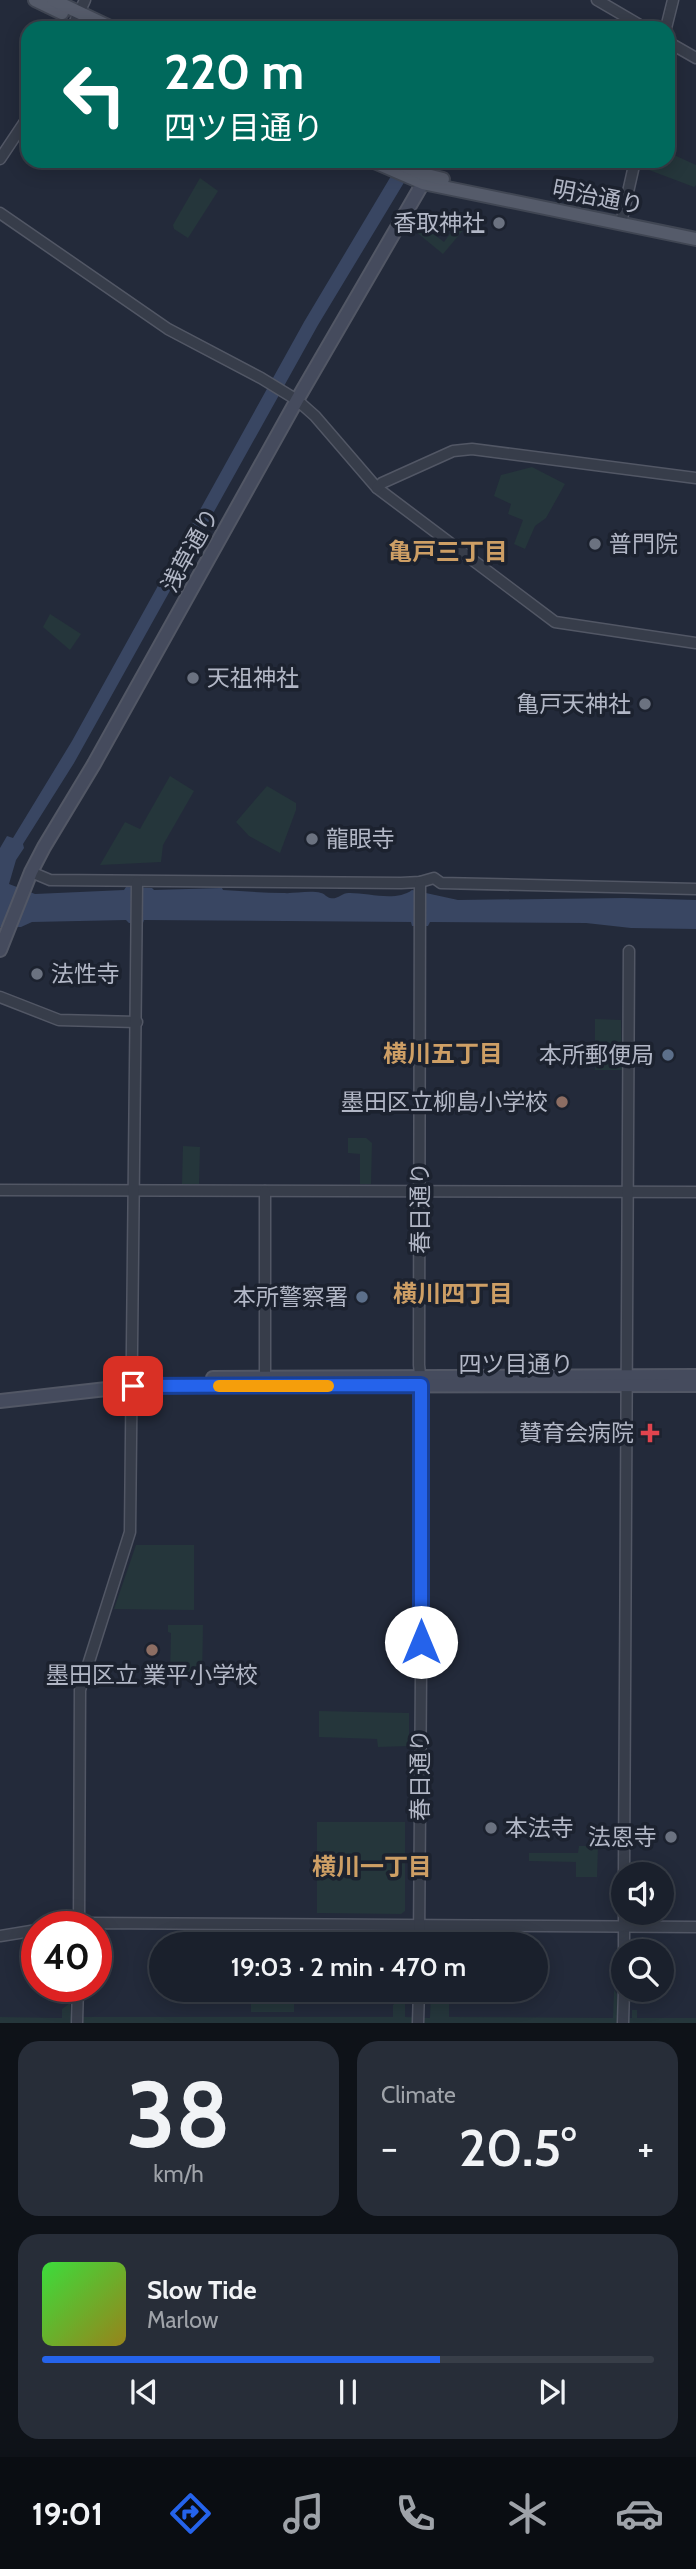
<!DOCTYPE html>
<meta charset="utf-8">
<style>
body{margin:0;font-family:Cabin,"Noto Sans JP",sans-serif;background:#272d38;color:#f1f3f6;height:100vh;display:flex;flex-direction:column;font-size:26px;white-space:nowrap}
*{box-sizing:border-box;margin:0}
p{font-size:23px;color:#9fa3a9}
.icon{flex:none;width:38px;height:38px;fill:none;stroke:currentColor;stroke-width:2;stroke-linecap:round;stroke-linejoin:round}
.map{position:relative;height:2023px;overflow:hidden}
.details{display:flex;flex-direction:column;gap:18px;padding:18px;background:#0e1218;flex:1}
.details>*{flex:none}
.top-card{position:absolute;left:21px;top:21px;width:654px;height:147px;border-radius:21px;box-shadow:0 4px 18px #0003,0 0 0 2px #383e48;background:#00695c;color:#fff;overflow:hidden}
.buttons{position:absolute;left:611px;top:1862px;display:grid;gap:14px}
.buttons a{display:grid;place-items:center;width:63px;height:63px;border-radius:50%;background:#1a202c;box-shadow:0 4px 18px #0003,0 0 0 2px #383e48;font-size:35px}
.speed{position:absolute;left:21px;top:1911px;display:flex;gap:14px;font-size:35px;font-weight:700;text-align:center}
.speed>*{display:grid;place-content:center;width:91px;height:91px;border-radius:50%;background:#1a202c;box-shadow:0 4px 18px #0003,0 0 0 2px #383e48;line-height:1}
.speed .limit{border:10px solid #d22;background:#fff;color:#111}
.pin{position:absolute;display:grid;place-items:center;width:60px;height:60px;color:#fff;margin:-30px;border-radius:14px;box-shadow:0 4px 10px #0006}
.me{position:absolute;width:77px;margin:-38px;rotate:0deg;stroke-linejoin:round;filter:drop-shadow(0 0 5px #0008)}
.turn{display:flex;align-items:center;gap:24px;height:147px;padding:0 28px;font-size:32px}
.turn .icon{width:91px;height:91px;stroke-width:2.5}
.turn b{display:block;font-size:49px;line-height:60px}
.big{font-size:52px;font-weight:600;line-height:1.1}
.details .tile{flex:1;display:flex;flex-direction:column;justify-content:center;gap:10px;min-width:0;padding:0 24px;border-radius:21px;background:#272d38}
.details .dial{align-items:center;gap:0}
.dial b{font-size:91px;line-height:1}
.song{display:flex;align-items:center;gap:21px}
.cover{width:84px;height:84px;border-radius:10px;background:linear-gradient(135deg,hsl(120 70% 55%),hsl(50 70% 35%))}
.played{height:7px;border-radius:4px;background:linear-gradient(90deg,#2563eb 65%,#383e48 65%)}
.keys{display:flex;justify-content:space-around;direction:ltr}
.heat{display:flex;justify-content:space-between;align-items:center;font-size:38px;direction:ltr}
.details .tiles{flex:1;display:grid;gap:18px;grid-template-columns:1fr 1fr}
.tile:last-child{grid-column:span 2}
.trip{position:absolute;left:149px;top:1932px;width:399px;height:70px;border-radius:35px;background:#1a202c;box-shadow:0 4px 18px #0003,0 0 0 2px #383e48;font-weight:600;line-height:70px;text-align:center}
.dock{display:flex;height:112px;justify-content:space-around;align-items:center;background:#0a0d12;color:#9fa3a9}
.dock .icon{width:49px;height:49px}
.dock .selected{color:#2563eb}
.dock b{font-size:32px;color:#f1f3f6}
.map>svg:first-child{display:block}
.green{fill:#25363b}
.water{fill:#394662}
.lines{fill:none;stroke-linecap:round;stroke-linejoin:round}
.tertiary-casing{stroke:#525765;stroke-width:13}
.secondary-casing{stroke:#525765;stroke-width:16}
.primary-casing{stroke:#404653;stroke-width:16}
.tertiary{stroke:#373d4a;stroke-width:10}
.secondary{stroke:#454b5d;stroke-width:12}
.primary{stroke:#555b6a;stroke-width:12}
.route-casing{stroke:#184099;stroke-width:18}
.route{stroke:#2563eb;stroke-width:12}
.slow{stroke:#f59e0b;stroke-width:12}
.worship-dot{fill:#6b7280;stroke:#1c222f;stroke-width:2.5}
.service-dot{fill:#5c6f8a;stroke:#1c222f;stroke-width:2.5}
.education-dot{fill:#8d6e63;stroke:#1c222f;stroke-width:2.5}
.health-dot{fill:#e0444e;stroke:#1c222f;stroke-width:2.5}
.labels{text-anchor:middle;stroke-width:7;stroke-linejoin:round;paint-order:stroke}
.street-label{font-size:23px;fill:#b2b7c6;stroke:#1c222f}
.poi-label{font-size:23px;fill:#b2b7c6;stroke:#1c222f;text-anchor:end}
.neighbourhood-label{font-size:24px;font-weight:bold;fill:#ce9f65;stroke:#1c222f}
</style>
<div class="map">
<svg width="696" height="2023" viewBox="0 0 696 2023">
<rect width="100%" height="100%" fill="#232a3a"/>
<g class="green">
<path d="M 674,155 L 696,165 L 696,185 L 694,187 L 641,167 L 642,161 L 668,161 L 669,157 L 672,159 Z"/>
<path d="M 200,178 L 218,191 L 188,238 L 174,229 L 173,225 Z"/>
<path d="M 457,217 L 461,217 L 470,222 L 443,254 L 415,231 L 419,223 L 444,242 L 455,227 L 452,225 Z"/>
<path d="M 532,467 L 565,484 L 546,518 L 535,526 L 525,549 L 514,544 L 523,520 L 508,514 L 511,504 L 494,496 L 501,475 Z"/>
<path d="M 50,614 L 81,634 L 70,650 L 43,627 Z"/>
<path d="M 170,776 L 194,791 L 163,845 L 161,862 L 100,865 L 125,822 L 140,829 Z"/>
<path d="M 267,786 L 296,803 L 296,810 L 280,853 L 249,836 L 236,822 Z"/>
<path d="M 595,1019 L 621,1020 L 622,1070 L 595,1070 Z"/>
<path d="M 348,1138 L 366,1138 L 372,1143 L 371,1184 L 360,1184 L 360,1154 L 348,1153 Z"/>
<path d="M 183,1146 L 200,1147 L 199,1184 L 182,1184 Z"/>
<path d="M 136,1545 L 194,1545 L 194,1610 L 114,1609 Z"/>
<path d="M 168,1625 L 203,1625 L 202,1681 L 170,1678 L 171,1633 L 168,1632 Z"/>
<path d="M 319,1711 L 409,1713 L 409,1746 L 378,1747 L 377,1739 L 319,1737 Z"/>
<path d="M 317,1822 L 405,1822 L 405,1911 L 401,1914 L 317,1913 Z"/>
<path d="M 579,1846 L 598,1846 L 597,1877 L 576,1877 L 576,1862 L 529,1861 L 529,1853 L 578,1853 Z"/>
<rect x="251" y="1990" width="43" height="22"/>
<path d="M 431,1990 L 449,1990 L 449,2017 L 613,2018 L 614,1990 L 617,1994 L 617,2017 L 632,2018 L 632,2010 L 637,2010 L 637,2018 L 696,2018 L 696,2023 L 0,2023 L 0,2017 L 62,2018 L 62,2009 L 70,2003 L 71,2017 L 393,2017 L 393,2005 L 405,1994 L 405,2017 L 430,2018 Z"/>
</g>
<path class="water" d="M 400,161 L 417,161 L 318,325 L 74,763 L 23,844 L 24,848 L 16,860 L 9,884 L 35,894 L 124,890 L 126,887 L 152,888 L 154,890 L 222,888 L 223,890 C 243,891 263,893 283,893 C 294,894 309,890 321,893 C 324,893 326,897 330,898 C 338,900 342,892 350,893 C 369,893 396,902 412,890 L 458,900 L 624,898 L 696,900 L 696,929 L 631,928 L 586,923 L 430,922 L 428,926 L 412,926 L 411,922 L 144,920 L 143,923 L 129,923 L 126,920 L 32,922 L 21,927 L 0,927 L 0,848 L 7,836 L 13,838 L 72,741 L 304,322 Z"/>
<g class="lines">
<defs>
<g id="tertiary">
<path d="M 597,0 L 645,28"/>
<path d="M 72,28 L 85,0"/>
<path d="M 666,28 L 673,0"/>
<path d="M 668,42 L 696,58"/>
<path d="M 0,159 L 28,117"/>
<path d="M 0,213 L 168,329 L 261,378 L 297,400 L 315,416 L 377,488 L 555,622 L 696,643"/>
<path d="M 621,223 L 635,161"/>
<path d="M 377,488 L 382,483 L 453,451 L 472,449 L 696,478"/>
<path d="M 31,872 L 50,880 L 401,883 L 420,882 L 434,878 L 441,883 L 696,889"/>
<path d="M 0,997 L 59,1020 L 137,1022"/>
<path d="M 0,1190 L 696,1192"/>
<path d="M 265,1191 L 265,1382"/>
<path d="M 624,1874 L 629,951"/>
<path d="M 624,1913 L 624,1951"/>
<path d="M 58,1927 L 90,1923 L 696,1927"/>
<path d="M 79,1927 L 80,1690 L 130,1532 L 137,882"/>
<path d="M 0,1936 L 37,1930"/>
<path d="M 419,1944 L 423,1402 L 419,1365 L 420,882"/>
<path d="M 77,2023 L 78,1986"/>
<path d="M 418,2023 L 419,1990"/>
<path d="M 623,2023 L 624,1990"/>
</g>
<g id="secondary">
<path d="M 0,950 L 31,872 L 44,847 L 94,764 L 297,400 L 427,176"/>
<path d="M 213,1378 L 696,1376"/>
<path d="M 0,1401 L 133,1386 L 696,1385"/>
</g>
<g id="primary">
<path d="M 35,0 L 62,13"/>
<path d="M 53,0 L 112,28"/>
<path d="M 372,161 L 423,183 L 696,239"/>
<path d="M 394,161 L 423,174 L 443,179"/>
</g>
</defs>
<use href="#tertiary" class="tertiary-casing"/>
<use href="#secondary" class="secondary-casing"/>
<use href="#primary" class="primary-casing"/>
<use href="#tertiary" class="tertiary"/>
<use href="#secondary" class="secondary"/>
<use href="#primary" class="primary"/>
</g>
<g class="lines">
<defs>
<path id="route" d="M 133,1386 L 421,1385 L 421,1642"/>
</defs>
<use href="#route" class="route-casing"/>
<use href="#route" class="route"/>
<path class="slow" d="M 219,1386 L 328,1386"/>
</g>
<g class="worship-dot">
<circle cx="499" cy="223" r="7"/>
<circle cx="595" cy="544" r="7"/>
<circle cx="193" cy="678" r="7"/>
<circle cx="645" cy="704" r="7"/>
<circle cx="312" cy="839" r="7"/>
<circle cx="37" cy="974" r="7"/>
<circle cx="491" cy="1828" r="7"/>
<circle cx="671" cy="1837" r="7"/>
</g>
<g class="service-dot">
<circle cx="668" cy="1055" r="7"/>
<circle cx="362" cy="1297" r="7"/>
</g>
<g class="education-dot">
<circle cx="562" cy="1102" r="7"/>
<circle cx="152" cy="1650" r="7"/>
</g>
<path class="health-dot" d="M646.5 1422.5h7v7h7v7h-7v7h-7v-7h-7v-7h7z"/>
<g class="labels">
<g class="street-label">
<text transform="translate(598 197) rotate(11)" y="8">明治通り</text>
<text transform="translate(190 550) rotate(-61)" y="8">浅草通り</text>
<text transform="translate(420 1208) rotate(-90)" y="8">春日通り</text>
<text x="516" y="1372">四ツ目通り</text>
<text transform="translate(420 1775) rotate(-90)" y="8">春日通り</text>
</g>
<g class="poi-label">
<text x="485" y="231">香取神社</text>
<text x="609" y="552" text-anchor="start">普門院</text>
<text x="207" y="686" text-anchor="start">天祖神社</text>
<text x="631" y="712">亀戸天神社</text>
<text x="326" y="847" text-anchor="start">龍眼寺</text>
<text x="51" y="982" text-anchor="start">法性寺</text>
<text x="654" y="1063">本所郵便局</text>
<text x="548" y="1110">墨田区立柳島小学校</text>
<text x="348" y="1305">本所警察署</text>
<text x="634" y="1441">賛育会病院</text>
<text x="152" y="1683" text-anchor="middle">墨田区立 業平小学校</text>
<text x="505" y="1836" text-anchor="start">本法寺</text>
<text x="657" y="1845">法恩寺</text>
</g>
<g class="neighbourhood-label">
<text x="448" y="560">亀戸三丁目</text>
<text x="443" y="1062">横川五丁目</text>
<text x="453" y="1302">横川四丁目</text>
<text x="372" y="1875">横川一丁目</text>
</g>
</g>
</svg>
<div class="buttons">
<a><svg class="icon" aria-label="sound" viewBox="0 0 24 24"><path d="M4 9h4l5-4v14l-5-4H4zM17 9q2 3 0 6"/></svg></a>
<a><svg class="icon" aria-label="search" viewBox="0 0 24 24"><circle cx="10" cy="10" r="6"/><path d="M15 15l6 6"/></svg></a>
</div>
<div class="speed"><div class="limit">40</div></div>
<div class="pin" style="left:133px;top:1386px;background:#d93025"><svg class="icon" aria-label="arrive" viewBox="0 0 24 24"><path d="M6 21V4h12l-3 4 3 4H6"/></svg></div>
<svg class="me" style="left:421px;top:1642px" viewBox="-20 -20 40 40"><circle r="19" fill="#fff"/><path d="M0-13L10 11 0 6-10 11z" fill="#2563eb"/></svg>
<div class="trip">19:03 · 2 min · 470 m</div>
<div class="top-card">
<div class="turn"><svg class="icon" aria-label="left" viewBox="0 0 24 24"><path d="M17 20v-9H6M10 6l-5 5 5 5"/></svg><div><b>220 m</b>四ツ目通り</div></div>
</div>
</div>
<section class="details">
<div class="tiles">
<div class="tile dial"><b>38</b><p>km/h</p></div>
<div class="tile"><p>Climate</p>
<div class="heat"><a>−</a><b class="big">20.5°</b><a>+</a></div>
</div>
<div class="tile">
<div class="song"><i class="cover"></i><div><b>Slow Tide</b><p>Marlow</p></div></div>
<div class="played"></div>
<div class="keys"><svg class="icon" aria-label="previous" viewBox="0 0 24 24"><path d="M18 5L8 12l10 7zM5 5v14"/></svg><svg class="icon" aria-label="pause" viewBox="0 0 24 24"><path d="M8 5v14M16 5v14"/></svg><svg class="icon" aria-label="next" viewBox="0 0 24 24"><path d="M6 5l10 7-10 7zM19 5v14"/></svg></div>
</div>
</div>
</section>
<nav class="dock">
<b>19:01</b>
<svg class="icon selected" aria-label="directions" viewBox="0 0 24 24"><path d="M12 3l9 9-9 9-9-9zM9 14v-3h6M13 9l2 2-2 2"/></svg>
<svg class="icon" aria-label="music" viewBox="0 0 24 24"><path d="M9 18V5l10-2v13"/><circle cx="6" cy="18" r="3"/><circle cx="16" cy="16" r="3"/></svg>
<svg class="icon" aria-label="phone" viewBox="0 0 24 24"><path d="M5 4h4l2 5-3 2q2 4 5 5l2-3 5 2v4C11 20 4 13 5 4z"/></svg>
<svg class="icon" aria-label="climate" viewBox="0 0 24 24"><path d="M12 3v18M4 7l16 10M4 17L20 7"/></svg>
<svg class="icon" aria-label="car" viewBox="0 0 24 24"><path d="M5 17H2v-5l4-1 3-4h7l3 4 3 1v5h-3M9 17h6M6 11h13"/><circle cx="7" cy="17" r="2"/><circle cx="17" cy="17" r="2"/></svg>
</nav>
